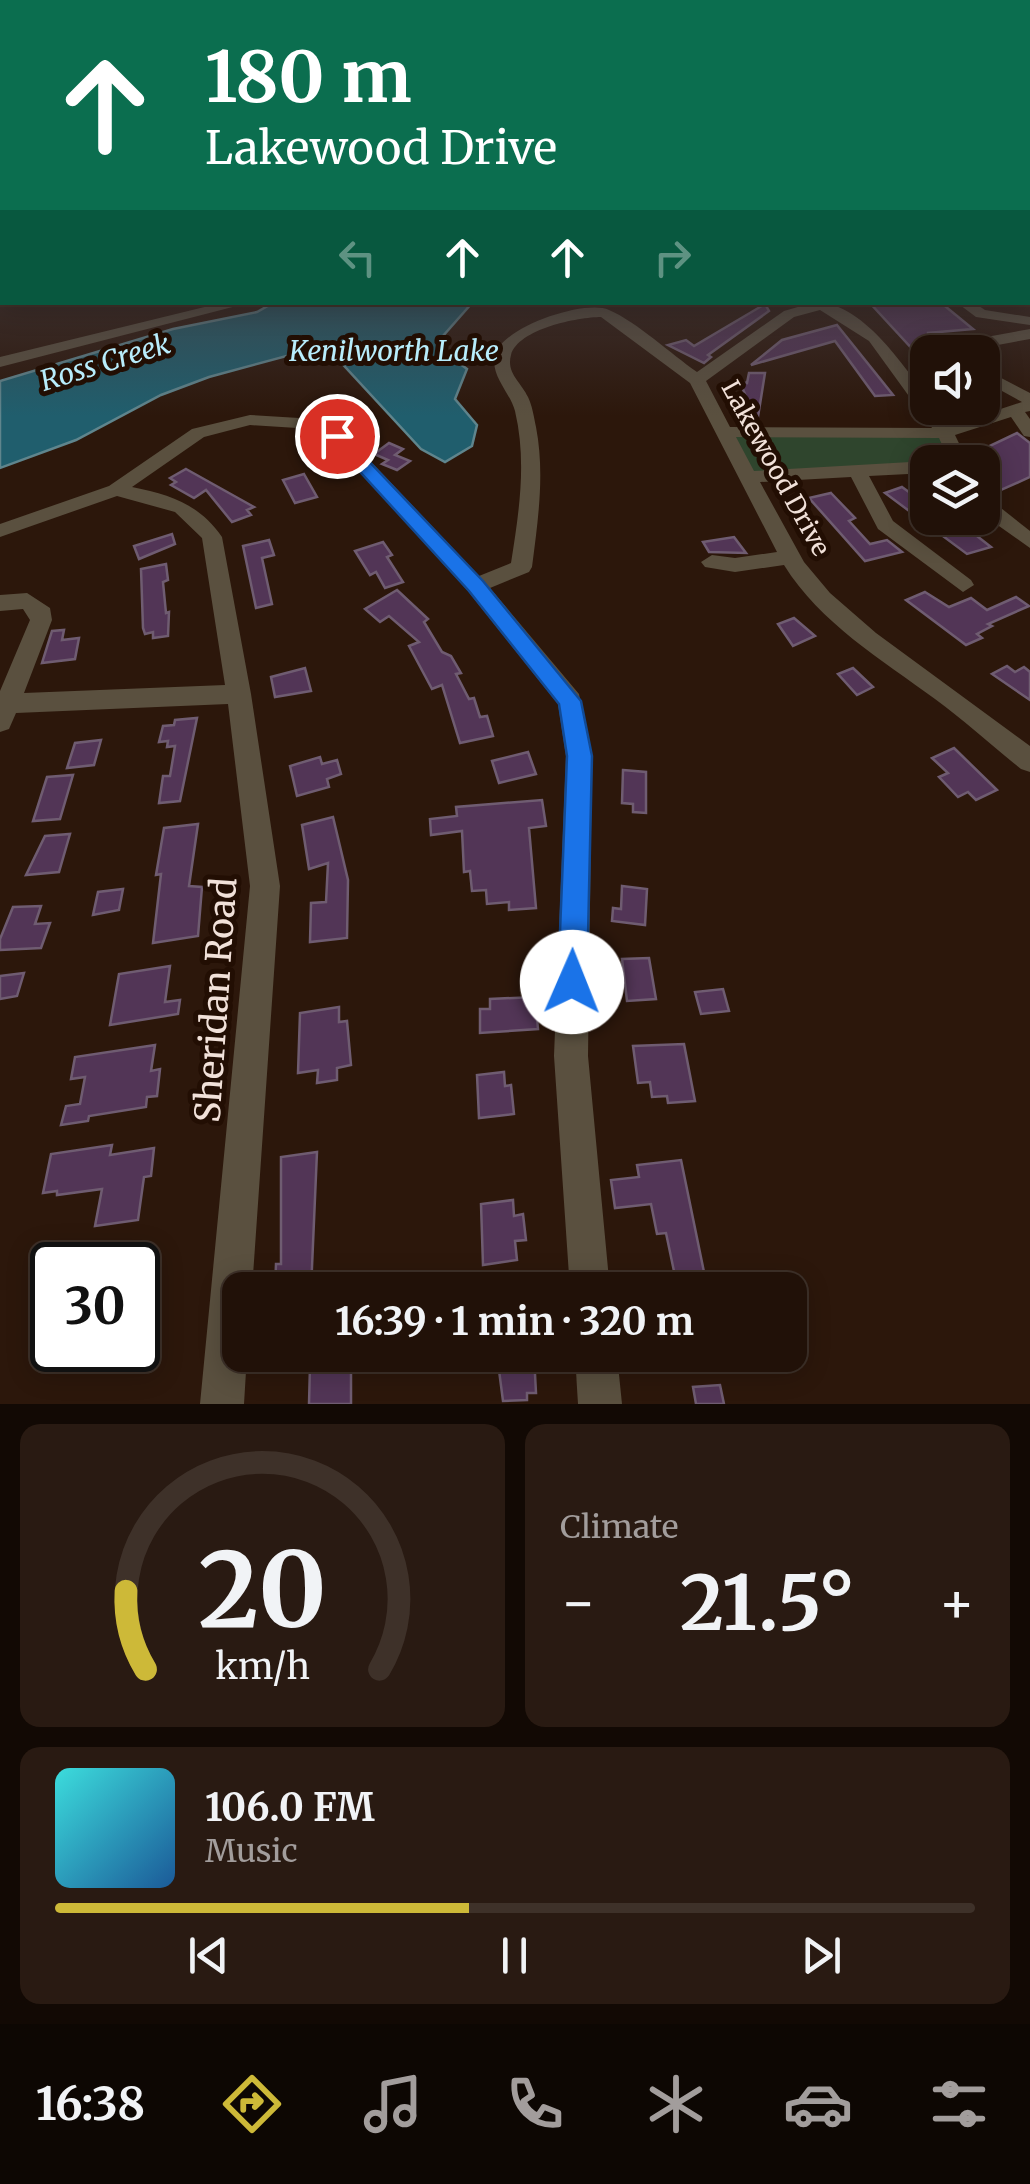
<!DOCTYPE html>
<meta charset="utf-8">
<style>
body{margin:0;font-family:Merriweather,serif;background:#291a12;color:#f1f3f6;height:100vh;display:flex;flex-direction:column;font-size:38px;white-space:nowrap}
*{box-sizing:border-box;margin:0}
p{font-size:32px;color:#a29d9c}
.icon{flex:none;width:55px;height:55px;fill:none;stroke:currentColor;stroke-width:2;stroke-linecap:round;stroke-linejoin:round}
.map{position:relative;height:1404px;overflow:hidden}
.drawer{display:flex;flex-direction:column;gap:20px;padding:20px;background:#120904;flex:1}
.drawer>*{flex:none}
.top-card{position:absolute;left:0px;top:0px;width:1030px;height:305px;box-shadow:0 5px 25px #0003,0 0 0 2px #3e3129;background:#0b6e4f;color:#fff;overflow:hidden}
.fabs{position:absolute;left:910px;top:335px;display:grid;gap:20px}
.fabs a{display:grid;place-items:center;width:90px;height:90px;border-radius:20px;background:#211108;box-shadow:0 5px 25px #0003,0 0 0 2px #3e3129;font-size:50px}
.speed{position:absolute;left:30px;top:1242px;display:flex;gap:20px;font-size:50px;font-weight:700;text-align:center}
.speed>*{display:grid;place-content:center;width:130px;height:130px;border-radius:50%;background:#211108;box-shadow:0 5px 25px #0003,0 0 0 2px #3e3129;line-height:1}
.speed .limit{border:5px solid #111;border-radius:15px;background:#fff;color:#111}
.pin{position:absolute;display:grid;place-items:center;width:85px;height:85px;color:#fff;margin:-42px;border:5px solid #fff;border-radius:50%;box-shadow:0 2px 10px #0007}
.me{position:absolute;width:110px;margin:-55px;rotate:1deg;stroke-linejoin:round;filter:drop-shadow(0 0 8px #0008)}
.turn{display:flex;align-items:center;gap:35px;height:210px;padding:0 40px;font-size:45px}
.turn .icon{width:130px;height:130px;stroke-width:2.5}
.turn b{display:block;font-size:70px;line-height:85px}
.lanes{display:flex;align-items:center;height:95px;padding:0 40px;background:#0003;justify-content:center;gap:50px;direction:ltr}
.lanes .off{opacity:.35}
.big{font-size:75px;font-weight:700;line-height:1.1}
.drawer .tile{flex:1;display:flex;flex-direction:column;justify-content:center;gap:15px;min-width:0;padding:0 35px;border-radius:20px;background:#291a12}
.drawer .dial{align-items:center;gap:0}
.dial svg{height:260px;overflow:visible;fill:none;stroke:#3e3129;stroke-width:7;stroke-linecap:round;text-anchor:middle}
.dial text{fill:#f1f3f6;stroke:none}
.song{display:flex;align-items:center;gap:30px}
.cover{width:120px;height:120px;border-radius:15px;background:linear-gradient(135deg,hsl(180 70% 55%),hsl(210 70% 35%))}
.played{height:10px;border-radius:5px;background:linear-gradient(90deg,#cdb938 45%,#3e3129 45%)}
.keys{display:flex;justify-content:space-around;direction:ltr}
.heat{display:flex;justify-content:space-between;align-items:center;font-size:55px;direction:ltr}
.drawer .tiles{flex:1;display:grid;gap:20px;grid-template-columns:1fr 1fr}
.tile:last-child{grid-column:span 2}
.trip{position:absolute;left:222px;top:1272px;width:585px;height:100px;border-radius:20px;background:#211108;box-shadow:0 5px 25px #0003,0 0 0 2px #3e3129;font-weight:700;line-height:100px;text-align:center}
.tabs{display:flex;height:160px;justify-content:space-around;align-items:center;background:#0d0703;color:#a29d9c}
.tabs .icon{width:70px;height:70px}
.tabs .selected{color:#cdb938}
.tabs b{font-size:45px;color:#f1f3f6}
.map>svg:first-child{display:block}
.green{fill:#2f452d}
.water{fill:#205e6d;stroke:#5f858d;stroke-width:2.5}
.building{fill:#523556;stroke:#6f5c71;stroke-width:2.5}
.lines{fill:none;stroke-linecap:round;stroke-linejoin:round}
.minor{fill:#5a503f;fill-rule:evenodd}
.route{fill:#1a73e8;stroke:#114b97;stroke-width:2.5}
.labels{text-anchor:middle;stroke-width:10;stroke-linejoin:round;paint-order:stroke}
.far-street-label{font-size:25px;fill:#f1e1d9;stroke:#220e03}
.far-water-label{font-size:28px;font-style:italic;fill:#b8edfc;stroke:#220e03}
.near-street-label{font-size:35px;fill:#f1e1d9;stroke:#220e03}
</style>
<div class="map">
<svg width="1030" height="1404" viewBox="0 0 1030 1404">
<rect width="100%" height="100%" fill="#2c170b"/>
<path class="green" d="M 945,433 L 959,462 L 749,477 L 727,436 Z"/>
<path class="water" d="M 273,303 L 472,303 L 443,336 L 444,352 L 467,369 L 455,399 L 477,425 L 472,446 L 445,462 L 421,449 L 334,355 L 305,351 L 209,377 L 161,395 L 76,440 L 0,468 L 0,381 L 173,329 L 257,312 Z"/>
<g class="building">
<path d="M 869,302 L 940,302 L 973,329 L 928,333 L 928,366 Z"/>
<path d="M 765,304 L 769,311 L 708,355 L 711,357 L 704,363 L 668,345 L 686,340 L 694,346 Z"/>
<path d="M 837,325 L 893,395 L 875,396 L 835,341 L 751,365 L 782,340 Z"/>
<path d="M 749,373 L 765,373 L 757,423 L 740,382 L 747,383 Z"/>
<path d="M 1017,433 L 1030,443 L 1030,477 L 1001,490 L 979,451 Z"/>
<path d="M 389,443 L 403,449 L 395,455 L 410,461 L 397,470 L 382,464 L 388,460 L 374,454 Z"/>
<path d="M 186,469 L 254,507 L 247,510 L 251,515 L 232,522 L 206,490 L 194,498 L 171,485 L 176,482 L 170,478 Z"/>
<path d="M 304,474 L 317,497 L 295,503 L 283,480 Z"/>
<path d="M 902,487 L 928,506 L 928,518 L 954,518 L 991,547 L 967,554 L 885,493 Z"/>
<path d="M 831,493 L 855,518 L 849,521 L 870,544 L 887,540 L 902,552 L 865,561 L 809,498 Z"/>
<path d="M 172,534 L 175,544 L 139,559 L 134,546 Z"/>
<path d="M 734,537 L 746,553 L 709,552 L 703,542 Z"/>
<path d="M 269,540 L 274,555 L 262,558 L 272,604 L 256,608 L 243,546 Z"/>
<path d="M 383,542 L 392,555 L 387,557 L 403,582 L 385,588 L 376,572 L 370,575 L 355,551 Z"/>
<path d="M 166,564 L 168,580 L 163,582 L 166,613 L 169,612 L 168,636 L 153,638 L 153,632 L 145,634 L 143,628 L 141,569 Z"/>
<path d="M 397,590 L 428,619 L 424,622 L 442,652 L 451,656 L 461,673 L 456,674 L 469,699 L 474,698 L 480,717 L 487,716 L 493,736 L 460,743 L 442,685 L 432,689 L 409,646 L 419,642 L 389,616 L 380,622 L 365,609 Z"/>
<path d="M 925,592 L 949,607 L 971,598 L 987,610 L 1016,597 L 1029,606 L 988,624 L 992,626 L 977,634 L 982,638 L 966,645 L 906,600 Z"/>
<path d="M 794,618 L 815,636 L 793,646 L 778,624 Z"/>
<path d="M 64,630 L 62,640 L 79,638 L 75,659 L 42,663 L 52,631 Z"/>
<path d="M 1007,666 L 1015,672 L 1024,667 L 1030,672 L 1030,700 L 992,674 Z"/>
<path d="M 305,668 L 311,691 L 275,697 L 271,677 Z"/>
<path d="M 853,668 L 873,687 L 857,695 L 838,674 Z"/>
<path d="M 197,718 L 180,801 L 159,803 L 163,776 L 170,776 L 175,746 L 167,747 L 168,741 L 159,742 L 163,726 L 174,725 L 175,720 Z"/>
<path d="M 101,740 L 94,765 L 67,768 L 75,743 Z"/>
<path d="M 954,748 L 997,790 L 976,800 L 968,792 L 958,797 L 939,777 L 948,773 L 932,758 Z"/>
<path d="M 528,752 L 536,774 L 499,783 L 492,761 Z"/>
<path d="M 320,757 L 322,764 L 337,760 L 341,774 L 327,779 L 329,787 L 297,796 L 290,766 Z"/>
<path d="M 623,770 L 646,772 L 646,813 L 633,812 L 633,804 L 622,803 Z"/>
<path d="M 73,775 L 60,819 L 33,821 L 47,777 Z"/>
<path d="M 542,800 L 546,826 L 529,828 L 536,908 L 509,910 L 509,902 L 487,904 L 486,890 L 472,891 L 470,871 L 464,872 L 462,831 L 431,835 L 430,819 L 457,816 L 456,807 Z"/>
<path d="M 333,817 L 348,880 L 347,938 L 310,942 L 311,903 L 326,902 L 328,863 L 309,869 L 302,825 Z"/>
<path d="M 198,824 L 189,886 L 202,887 L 198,936 L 153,943 L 161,874 L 156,875 L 164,828 Z"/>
<path d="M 70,834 L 59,872 L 26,875 L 45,836 Z"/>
<path d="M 622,886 L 647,889 L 645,925 L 612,921 L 613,908 L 621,909 Z"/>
<path d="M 123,889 L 119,910 L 93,915 L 98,892 Z"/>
<path d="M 41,906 L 35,924 L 50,923 L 41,948 L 0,950 L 0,939 L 13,907 Z"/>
<path d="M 649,958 L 656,999 L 627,1001 L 622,959 Z"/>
<path d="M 170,966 L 165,1002 L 180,1000 L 178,1014 L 110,1025 L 119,974 Z"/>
<path d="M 24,973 L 17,996 L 0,999 L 0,976 Z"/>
<path d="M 723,989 L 729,1011 L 701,1014 L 695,992 Z"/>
<path d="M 535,997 L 538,1029 L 480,1033 L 480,1009 L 490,1009 L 490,999 Z"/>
<path d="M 339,1007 L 339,1022 L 347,1021 L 351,1065 L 337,1068 L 337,1080 L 317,1083 L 318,1070 L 298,1073 L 300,1013 Z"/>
<path d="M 684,1044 L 695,1101 L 668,1103 L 667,1096 L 652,1097 L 650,1082 L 638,1083 L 633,1046 Z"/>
<path d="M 155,1045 L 151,1071 L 160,1069 L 157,1096 L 147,1097 L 146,1107 L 89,1116 L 88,1121 L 61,1125 L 66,1106 L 80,1104 L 85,1077 L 71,1079 L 75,1057 Z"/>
<path d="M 504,1072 L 505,1086 L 511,1085 L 514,1114 L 479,1118 L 477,1075 Z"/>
<path d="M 112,1145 L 110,1155 L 154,1148 L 151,1176 L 144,1177 L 138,1220 L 95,1226 L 102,1189 L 57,1195 L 57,1191 L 43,1193 L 51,1154 Z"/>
<path d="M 317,1152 L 311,1290 L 275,1290 L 276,1264 L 281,1264 L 281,1157 Z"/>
<path d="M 681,1160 L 704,1272 L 675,1276 L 666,1233 L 657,1234 L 651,1204 L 615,1208 L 611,1180 L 639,1177 L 637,1165 Z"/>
<path d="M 513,1200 L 514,1216 L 523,1214 L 526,1240 L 515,1241 L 517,1260 L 483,1265 L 481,1204 Z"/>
<path d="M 52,1329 L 52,1358 L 33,1361 L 39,1332 Z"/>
<path d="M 497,1355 L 534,1355 L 536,1393 L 527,1393 L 527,1400 L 503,1401 Z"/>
<path d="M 351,1358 L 351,1404 L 309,1404 L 310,1366 Z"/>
<path d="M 720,1385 L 724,1404 L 696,1404 L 693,1387 Z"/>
</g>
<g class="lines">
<g class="minor">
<path d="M 225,302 L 252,302 L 0,367 L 0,357 Z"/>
<path d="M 815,302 C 862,302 902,364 928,398 L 928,408 L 935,408 L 949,426 L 1022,402 L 982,380 L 982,368 L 1030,393 L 1030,411 L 1025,412 L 1030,419 L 1030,437 L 1024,436 L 1011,417 L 955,435 L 968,462 L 950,462 L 939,438 L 736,437 L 754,471 L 928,461 L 932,462 L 928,462 L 928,473 L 869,476 L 893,521 L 971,580 L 974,585 L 963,592 L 878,529 L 851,477 L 760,482 L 804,562 L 830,593 L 876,633 L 1030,746 L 1030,772 L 1021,769 C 992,746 965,721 935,699 C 882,660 820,623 784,565 L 735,572 L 705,567 L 701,562 L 712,555 L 735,558 L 777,552 L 690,383 L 601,317 C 578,317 518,329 511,355 C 506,373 521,382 528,397 C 532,405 534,417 536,427 C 545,474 538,520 532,567 L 529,572 L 490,588 L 579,694 L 592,756 L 588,1056 L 610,1290 L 570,1290 L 554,1056 L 566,756 L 558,704 L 468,591 L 331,440 L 297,428 L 250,425 L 204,437 L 132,487 C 171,495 199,504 222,537 L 251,694 L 280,886 L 252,1290 L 240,1290 L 240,1355 L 247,1355 L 244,1404 L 200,1404 L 250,886 L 228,704 L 16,713 L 9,729 L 0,732 L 0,691 L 30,620 L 23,609 L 0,611 L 0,595 L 27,593 L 50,608 L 52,620 L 24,693 L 225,685 L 202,538 L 175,512 L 117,496 L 0,537 L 0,524 L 109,486 L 192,429 L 250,415 L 299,418 L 343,432 L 479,576 L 511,563 C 519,512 527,462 515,411 C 510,392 490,376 495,355 C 502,327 585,299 609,310 C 637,322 671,354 697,372 L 784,311 ZM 820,310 L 869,341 L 932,428 L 730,427 L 706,381 L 794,317 Z"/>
<path d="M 956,302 L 973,302 L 985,310 L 1030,317 L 1030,325 L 976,317 Z"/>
<path d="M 1030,329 L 1030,339 L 960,352 L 943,352 L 953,343 Z"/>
<path d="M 982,493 L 1030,531 L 1030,548 L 982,514 Z"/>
<path d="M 575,1355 L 617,1355 L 622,1404 L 578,1404 Z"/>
</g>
</g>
<linearGradient id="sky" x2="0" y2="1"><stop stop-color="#180d06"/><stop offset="0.53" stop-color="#453c3f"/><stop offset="1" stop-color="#453c3f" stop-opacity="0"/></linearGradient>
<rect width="1030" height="416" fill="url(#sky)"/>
<path class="route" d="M 331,433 L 342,433 L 483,581 L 581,701 L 592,756 L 587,982 L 583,992 L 572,997 L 562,992 L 558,982 L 567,756 L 559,704 L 469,591 L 331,440 Z"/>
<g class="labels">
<g class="far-street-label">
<text transform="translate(776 468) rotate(61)" y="9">Lakewood Drive</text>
</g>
<g class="far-water-label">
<text x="394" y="361">Kenilworth Lake</text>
<text transform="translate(105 362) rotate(-17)" y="10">Ross Creek</text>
</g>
<g class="near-street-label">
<text transform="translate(216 1000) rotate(-86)" y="12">Sheridan Road</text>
</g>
</g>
</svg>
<div class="fabs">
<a><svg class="icon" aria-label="sound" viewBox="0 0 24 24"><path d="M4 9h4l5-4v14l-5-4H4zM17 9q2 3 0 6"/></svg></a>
<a><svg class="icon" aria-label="layers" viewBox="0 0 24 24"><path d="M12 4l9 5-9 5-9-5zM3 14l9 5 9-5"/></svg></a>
</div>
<div class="speed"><div class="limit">30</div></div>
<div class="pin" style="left:337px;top:436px;background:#d93025"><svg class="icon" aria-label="arrive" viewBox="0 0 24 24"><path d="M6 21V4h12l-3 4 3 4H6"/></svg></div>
<svg class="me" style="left:572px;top:982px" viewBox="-20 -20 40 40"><circle r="19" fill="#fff"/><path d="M0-13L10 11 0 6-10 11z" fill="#1a73e8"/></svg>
<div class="trip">16:39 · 1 min · 320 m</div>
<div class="top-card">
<div class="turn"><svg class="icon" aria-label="ahead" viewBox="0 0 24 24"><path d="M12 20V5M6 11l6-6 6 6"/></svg><div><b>180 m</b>Lakewood Drive</div></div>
<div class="lanes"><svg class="icon off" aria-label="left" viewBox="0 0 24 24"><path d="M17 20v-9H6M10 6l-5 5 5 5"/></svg><svg class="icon" aria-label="ahead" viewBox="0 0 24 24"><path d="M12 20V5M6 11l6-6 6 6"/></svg><svg class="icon" aria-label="ahead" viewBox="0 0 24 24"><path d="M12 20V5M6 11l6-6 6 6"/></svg><svg class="icon off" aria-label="right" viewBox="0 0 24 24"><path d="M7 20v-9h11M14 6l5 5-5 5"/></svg></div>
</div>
</div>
<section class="drawer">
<div class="tiles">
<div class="tile dial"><svg viewBox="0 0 100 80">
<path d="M14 69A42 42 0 1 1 86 69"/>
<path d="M14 69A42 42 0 0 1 8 45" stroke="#cdb938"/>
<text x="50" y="56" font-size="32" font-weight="700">20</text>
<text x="50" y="72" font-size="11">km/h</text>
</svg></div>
<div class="tile"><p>Climate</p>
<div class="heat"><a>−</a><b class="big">21.5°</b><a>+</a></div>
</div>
<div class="tile">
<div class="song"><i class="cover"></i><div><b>106.0 FM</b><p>Music</p></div></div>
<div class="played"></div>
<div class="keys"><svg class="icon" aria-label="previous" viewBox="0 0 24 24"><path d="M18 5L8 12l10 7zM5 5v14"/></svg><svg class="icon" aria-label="pause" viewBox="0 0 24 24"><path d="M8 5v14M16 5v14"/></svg><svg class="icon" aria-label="next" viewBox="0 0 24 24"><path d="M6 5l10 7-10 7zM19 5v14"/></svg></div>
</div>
</div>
</section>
<nav class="tabs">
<b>16:38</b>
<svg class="icon selected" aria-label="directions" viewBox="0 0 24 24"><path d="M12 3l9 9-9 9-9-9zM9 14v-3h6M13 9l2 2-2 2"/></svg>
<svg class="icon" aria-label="music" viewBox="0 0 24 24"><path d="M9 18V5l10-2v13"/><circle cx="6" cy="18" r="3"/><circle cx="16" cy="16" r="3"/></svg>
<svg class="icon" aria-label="phone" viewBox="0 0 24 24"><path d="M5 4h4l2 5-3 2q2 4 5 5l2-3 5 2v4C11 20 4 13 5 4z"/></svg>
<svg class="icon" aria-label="climate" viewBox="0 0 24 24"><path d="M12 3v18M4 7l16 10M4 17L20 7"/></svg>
<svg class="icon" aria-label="car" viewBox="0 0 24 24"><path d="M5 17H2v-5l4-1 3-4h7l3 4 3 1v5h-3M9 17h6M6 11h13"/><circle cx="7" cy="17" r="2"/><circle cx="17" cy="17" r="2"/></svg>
<svg class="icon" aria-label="filters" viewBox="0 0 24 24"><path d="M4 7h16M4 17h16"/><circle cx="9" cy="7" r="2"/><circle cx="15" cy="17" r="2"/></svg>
</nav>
